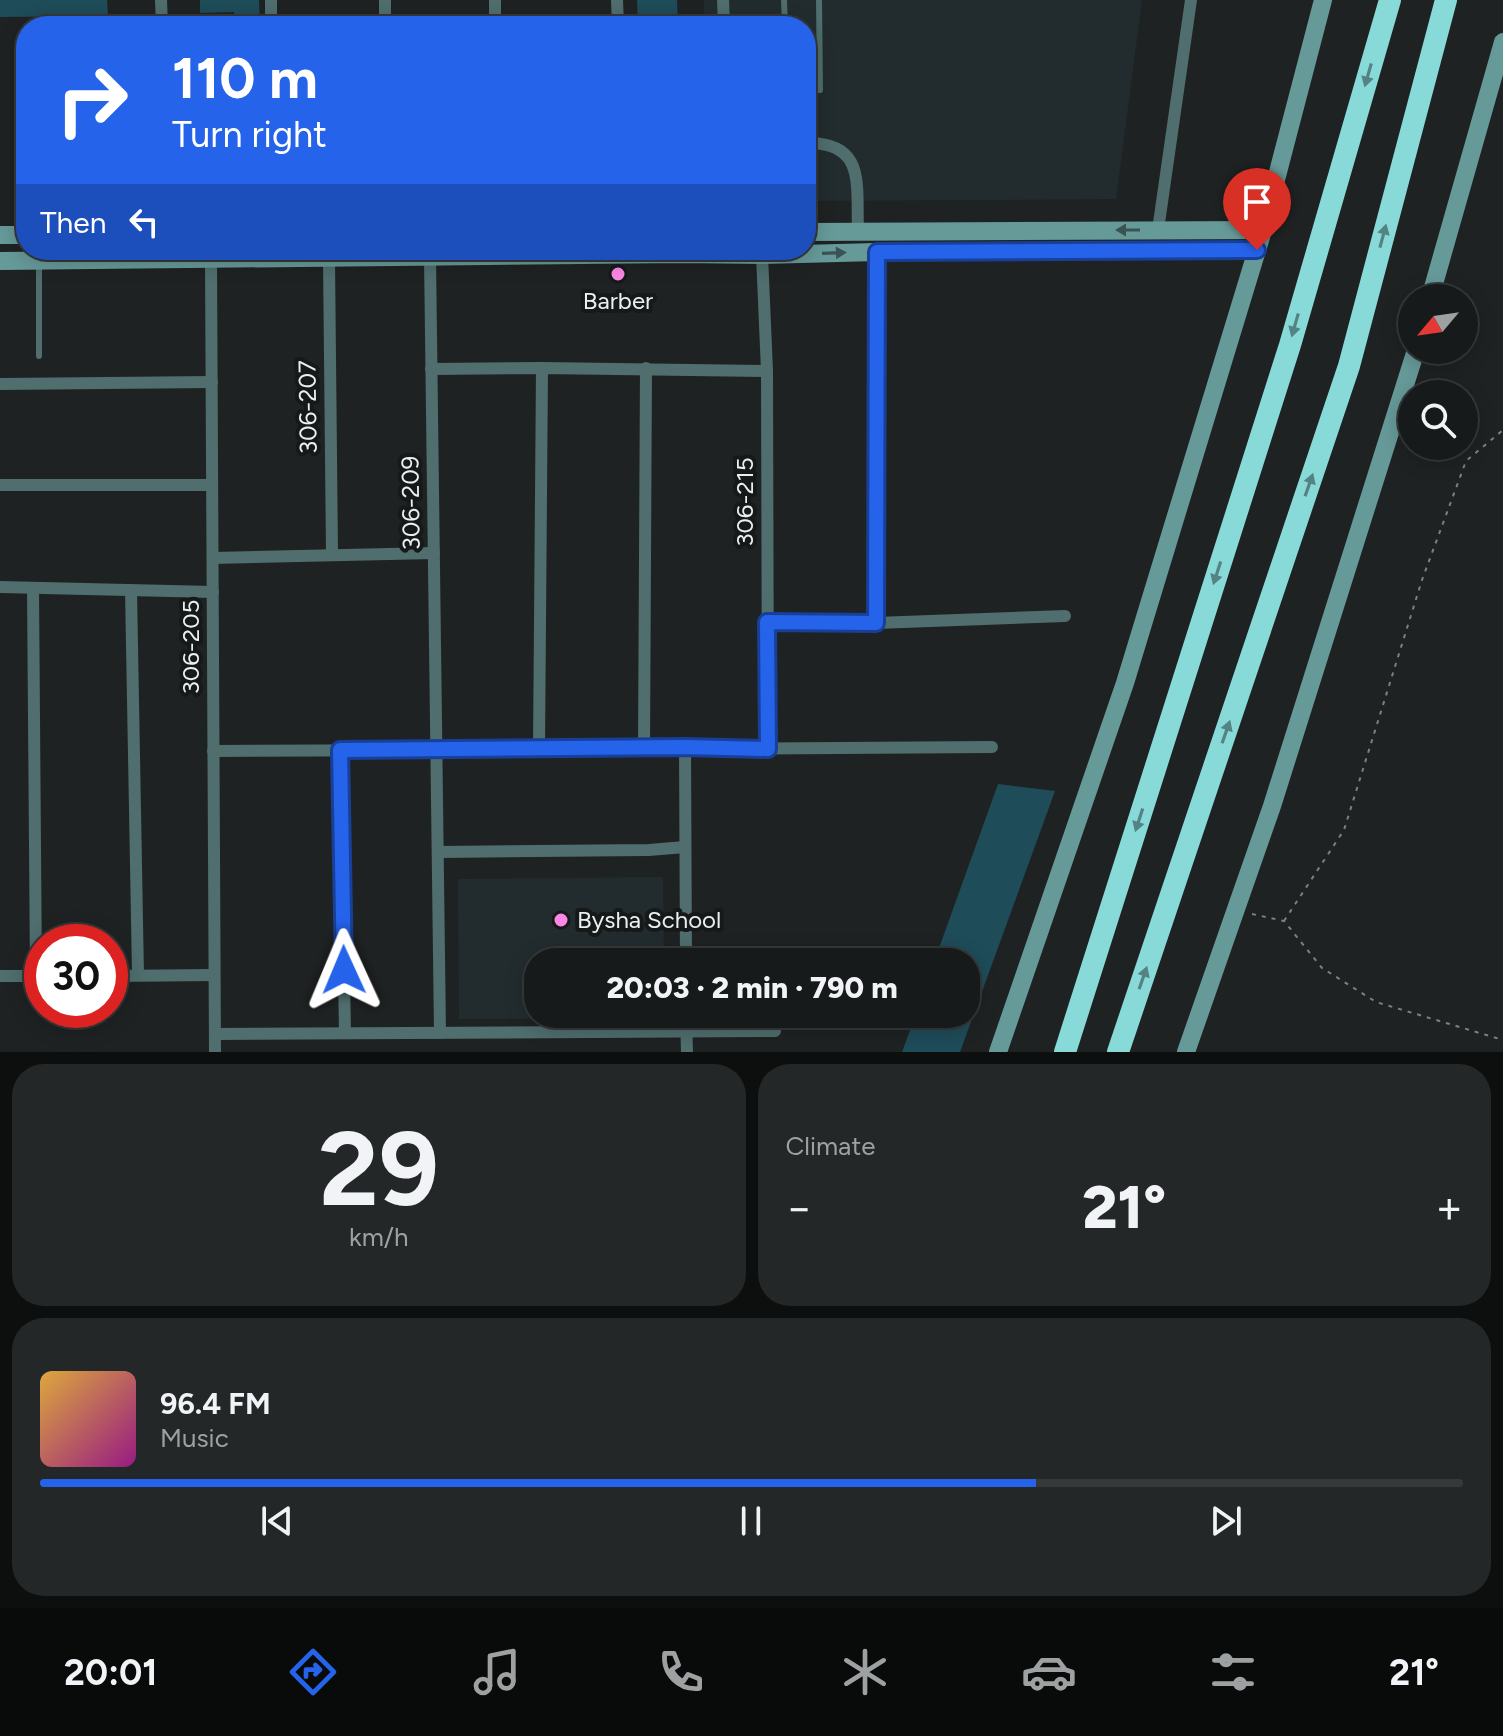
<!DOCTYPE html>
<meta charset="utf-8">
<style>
body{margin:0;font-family:Figtree,sans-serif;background:#242727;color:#f1f3f6;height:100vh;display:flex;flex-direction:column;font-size:30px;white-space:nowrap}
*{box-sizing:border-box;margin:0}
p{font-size:26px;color:#9ea1a2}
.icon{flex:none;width:44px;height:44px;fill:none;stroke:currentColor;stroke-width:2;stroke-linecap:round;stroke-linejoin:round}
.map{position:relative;height:1052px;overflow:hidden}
.details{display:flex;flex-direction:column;gap:12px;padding:12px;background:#0d0e0e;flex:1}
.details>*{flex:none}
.guide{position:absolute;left:16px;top:16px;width:800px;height:244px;border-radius:32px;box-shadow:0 4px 20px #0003,0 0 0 2px #363839;background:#2563eb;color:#fff;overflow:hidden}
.needle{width:52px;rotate:241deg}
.tools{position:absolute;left:1398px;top:284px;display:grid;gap:16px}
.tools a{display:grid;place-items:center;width:80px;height:80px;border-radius:50%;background:#171a1a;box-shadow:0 4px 20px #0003,0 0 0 2px #363839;font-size:40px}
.speed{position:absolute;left:24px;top:924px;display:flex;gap:16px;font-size:40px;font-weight:700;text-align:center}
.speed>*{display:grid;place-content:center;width:104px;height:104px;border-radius:50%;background:#171a1a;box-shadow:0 4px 20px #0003,0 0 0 2px #363839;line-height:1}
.speed .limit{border:12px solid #d22;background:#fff;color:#111}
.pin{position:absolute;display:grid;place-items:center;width:68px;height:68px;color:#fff;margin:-82px -34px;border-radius:50% 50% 50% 0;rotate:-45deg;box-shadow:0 0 8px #0007}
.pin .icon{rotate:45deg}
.me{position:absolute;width:88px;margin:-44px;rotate:359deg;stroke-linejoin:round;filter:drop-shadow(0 0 6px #0008)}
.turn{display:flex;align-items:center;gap:28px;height:168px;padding:0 24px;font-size:36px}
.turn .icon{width:104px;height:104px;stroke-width:2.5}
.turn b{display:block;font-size:56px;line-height:68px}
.then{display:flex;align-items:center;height:76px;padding:0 24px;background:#0003;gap:16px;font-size:30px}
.big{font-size:60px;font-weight:800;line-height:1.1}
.details .tile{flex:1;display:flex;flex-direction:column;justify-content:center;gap:12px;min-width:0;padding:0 28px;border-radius:32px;background:#242727}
.details .dial{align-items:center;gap:0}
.dial b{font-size:104px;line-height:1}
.song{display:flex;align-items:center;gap:24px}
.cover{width:96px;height:96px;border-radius:12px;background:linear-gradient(135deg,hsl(40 70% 55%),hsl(310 70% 35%))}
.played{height:8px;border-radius:4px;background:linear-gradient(90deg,#2563eb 70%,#363839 70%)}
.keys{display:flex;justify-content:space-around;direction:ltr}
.heat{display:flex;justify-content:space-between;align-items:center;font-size:44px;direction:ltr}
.details .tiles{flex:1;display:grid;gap:12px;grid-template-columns:1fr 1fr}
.tile:last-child{grid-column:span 2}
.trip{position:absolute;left:524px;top:948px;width:456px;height:80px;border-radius:32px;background:#171a1a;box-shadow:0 4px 20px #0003,0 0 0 2px #363839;font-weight:800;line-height:80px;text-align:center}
.menu{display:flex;height:128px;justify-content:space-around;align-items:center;background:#090a0a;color:#9ea1a2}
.menu .icon{width:56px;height:56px}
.menu .selected{color:#2563eb}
.menu b{font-size:36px;color:#f1f3f6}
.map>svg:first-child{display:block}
.built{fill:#222c2f}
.green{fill:#1e4c59}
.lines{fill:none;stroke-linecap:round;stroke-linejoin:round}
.path{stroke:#7d8080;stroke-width:2;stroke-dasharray:4 6;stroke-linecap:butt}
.lane{stroke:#4f6e6d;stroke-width:6}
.street{stroke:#4f6e6d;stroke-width:12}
.secondary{stroke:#669a99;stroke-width:18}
.highway{stroke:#88dad9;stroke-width:22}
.oneway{fill:#558383}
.oneway2{fill:#3a5353}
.route-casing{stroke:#184099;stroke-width:20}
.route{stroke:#2563eb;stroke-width:14}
.poi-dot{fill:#fb87e5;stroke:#16191a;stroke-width:3}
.labels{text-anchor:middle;stroke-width:8;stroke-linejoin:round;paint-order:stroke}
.poi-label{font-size:24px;fill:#ecefef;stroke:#16191a}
.street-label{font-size:24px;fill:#ecefef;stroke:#16191a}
</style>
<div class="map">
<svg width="1503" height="1052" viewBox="0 0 1503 1052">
<rect width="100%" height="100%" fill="#1f2223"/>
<g class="built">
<path d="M 704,0 L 1142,0 L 1116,199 L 806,201 L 806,26 L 704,26 Z"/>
<path d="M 663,877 L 664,962 L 538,962 L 538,1014 L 665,1014 L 665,1018 L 459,1019 L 458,879 Z"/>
</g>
<g class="green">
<path d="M 0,0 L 107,0 L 108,16 L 0,17 Z"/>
<path d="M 200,0 L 259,0 L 260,26 L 234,26 L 234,12 L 200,13 Z"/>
<path d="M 637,0 L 677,0 L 678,26 L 638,26 Z"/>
<path d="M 998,784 L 1055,791 L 960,1052 L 902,1052 L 916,1014 L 966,1014 L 966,962 L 934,962 Z"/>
</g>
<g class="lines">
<g class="path">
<path d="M 1252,914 L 1284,921 L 1322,968 L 1376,1002 L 1503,1040"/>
<path d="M 1284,921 L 1344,830 L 1422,580 L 1466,461 L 1503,430"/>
</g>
<g class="lane">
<path d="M 784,0 L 785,26"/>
<path d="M 806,90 L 820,90 L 819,0"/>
<path d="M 39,356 L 39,263"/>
</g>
<g class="street">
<path d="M 161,0 L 162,26"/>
<path d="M 271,0 L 271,26"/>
<path d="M 385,0 L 385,26"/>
<path d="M 495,0 L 495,26"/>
<path d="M 617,0 L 618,26"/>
<path d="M 723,0 L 724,26"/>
<path d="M 806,143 C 867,142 856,186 858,231"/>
<path d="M 1158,230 L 1191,0"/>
<path d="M 762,255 L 767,371 L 768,749"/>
<path d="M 430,257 L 440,1033"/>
<path d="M 329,259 L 332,555"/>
<path d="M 211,260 L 215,1052"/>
<path d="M 431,369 L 542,368 L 767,371"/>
<path d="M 0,384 L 212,382"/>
<path d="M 0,485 L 212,485"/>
<path d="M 213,558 L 434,553"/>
<path d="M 0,587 L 213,592"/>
<path d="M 33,588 L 36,976"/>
<path d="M 131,590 L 138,975"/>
<path d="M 767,622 L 876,623 L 1065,616"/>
<path d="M 876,623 L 877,252"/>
<path d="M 685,747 L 686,962"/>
<path d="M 539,748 L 542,368"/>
<path d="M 644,748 L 646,368"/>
<path d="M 340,750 L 345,1033"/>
<path d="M 213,751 C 473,749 732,750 992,747"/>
<path d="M 438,852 L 649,850 L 685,847"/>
<path d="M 0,976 L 41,976"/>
<path d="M 110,976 L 214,975"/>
<path d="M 686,1014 L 687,1052"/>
<path d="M 215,1034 L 775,1031"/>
</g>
<g class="secondary">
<path d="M 806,232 L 1262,230"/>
<path d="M 0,235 L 26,235"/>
<path d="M 0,261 L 681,254 L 762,255 L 877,252 L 1257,250"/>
<path d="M 1430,298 L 1503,42"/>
<path d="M 998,1052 L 1125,683 L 1261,237 L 1323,0"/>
<path d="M 1186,1052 L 1272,806 L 1416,350"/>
</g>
<g class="highway">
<path d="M 1065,1052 L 1290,345 L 1390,0"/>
<path d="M 1118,1052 L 1349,366 L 1446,0"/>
</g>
</g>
<defs><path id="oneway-solid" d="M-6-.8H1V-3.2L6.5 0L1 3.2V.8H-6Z" transform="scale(2)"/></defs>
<g class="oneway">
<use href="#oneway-solid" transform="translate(1368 75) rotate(106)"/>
<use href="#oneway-solid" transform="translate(1383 236) rotate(-75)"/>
<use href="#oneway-solid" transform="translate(1295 325) rotate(106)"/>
<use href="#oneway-solid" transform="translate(1309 485) rotate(-71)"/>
<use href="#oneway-solid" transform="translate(1217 573) rotate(108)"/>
<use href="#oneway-solid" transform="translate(1226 732) rotate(-71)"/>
<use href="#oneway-solid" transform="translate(1139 820) rotate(108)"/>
<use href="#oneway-solid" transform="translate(1143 978) rotate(-71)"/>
</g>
<g class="oneway2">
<use href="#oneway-solid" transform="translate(1128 230) rotate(180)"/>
<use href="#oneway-solid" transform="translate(834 253) rotate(-2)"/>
</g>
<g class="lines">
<defs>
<path id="route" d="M 344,970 L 340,750 L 685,747 L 768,749 L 767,622 L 876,623 L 877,252 L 1257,250"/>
</defs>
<use href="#route" class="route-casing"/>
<use href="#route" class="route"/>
</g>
<g class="poi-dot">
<circle cx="618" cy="274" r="8"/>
<circle cx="561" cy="920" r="8"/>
</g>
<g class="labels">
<g class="poi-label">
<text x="618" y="309">Barber</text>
<text x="577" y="928" text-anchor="start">Bysha School</text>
</g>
<g class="street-label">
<text transform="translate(308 407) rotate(-91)" y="8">306-207</text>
<text transform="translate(745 502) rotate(-90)" y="8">306-215</text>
<text transform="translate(411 503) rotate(-91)" y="8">306-209</text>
<text transform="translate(191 647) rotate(-90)" y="8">306-205</text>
</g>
</g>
</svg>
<div class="tools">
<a><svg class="needle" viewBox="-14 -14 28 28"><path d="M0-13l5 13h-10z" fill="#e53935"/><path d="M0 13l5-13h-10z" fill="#9ea1a2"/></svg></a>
<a><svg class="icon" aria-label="search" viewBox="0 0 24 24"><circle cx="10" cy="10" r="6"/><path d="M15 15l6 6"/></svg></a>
</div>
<div class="speed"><div class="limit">30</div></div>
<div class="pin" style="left:1257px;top:250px;background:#d93025"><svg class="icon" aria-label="arrive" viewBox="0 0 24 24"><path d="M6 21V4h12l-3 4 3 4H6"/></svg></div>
<svg class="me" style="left:344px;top:970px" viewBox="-20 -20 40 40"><path d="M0-17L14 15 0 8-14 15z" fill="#2563eb" stroke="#fff" stroke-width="4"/></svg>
<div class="trip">20:03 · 2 min · 790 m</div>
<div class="guide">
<div class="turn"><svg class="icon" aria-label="right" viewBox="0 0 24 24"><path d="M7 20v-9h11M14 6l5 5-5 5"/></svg><div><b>110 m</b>Turn right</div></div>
<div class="then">Then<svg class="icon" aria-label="left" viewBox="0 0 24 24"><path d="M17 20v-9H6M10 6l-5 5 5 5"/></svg></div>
</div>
</div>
<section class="details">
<div class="tiles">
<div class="tile dial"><b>29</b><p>km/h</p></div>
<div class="tile"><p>Climate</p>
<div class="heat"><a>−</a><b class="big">21°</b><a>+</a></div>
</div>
<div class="tile">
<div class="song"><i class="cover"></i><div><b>96.4 FM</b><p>Music</p></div></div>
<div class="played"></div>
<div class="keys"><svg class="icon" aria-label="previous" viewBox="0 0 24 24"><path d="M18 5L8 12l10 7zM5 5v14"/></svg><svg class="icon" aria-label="pause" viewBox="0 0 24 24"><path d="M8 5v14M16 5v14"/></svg><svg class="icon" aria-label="next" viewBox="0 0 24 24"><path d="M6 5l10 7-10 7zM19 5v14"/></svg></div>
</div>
</div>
</section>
<nav class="menu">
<b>20:01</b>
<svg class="icon selected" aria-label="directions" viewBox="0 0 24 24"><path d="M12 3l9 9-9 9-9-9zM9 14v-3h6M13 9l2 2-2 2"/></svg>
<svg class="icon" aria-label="music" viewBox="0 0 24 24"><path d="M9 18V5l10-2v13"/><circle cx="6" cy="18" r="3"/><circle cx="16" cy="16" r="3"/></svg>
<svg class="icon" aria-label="phone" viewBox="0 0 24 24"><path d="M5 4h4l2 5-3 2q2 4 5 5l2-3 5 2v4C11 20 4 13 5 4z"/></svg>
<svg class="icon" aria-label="climate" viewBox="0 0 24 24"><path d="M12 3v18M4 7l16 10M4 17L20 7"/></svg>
<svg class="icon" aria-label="car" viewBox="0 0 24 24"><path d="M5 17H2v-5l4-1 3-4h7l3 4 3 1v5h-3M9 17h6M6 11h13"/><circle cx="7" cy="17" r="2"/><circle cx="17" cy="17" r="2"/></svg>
<svg class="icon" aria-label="filters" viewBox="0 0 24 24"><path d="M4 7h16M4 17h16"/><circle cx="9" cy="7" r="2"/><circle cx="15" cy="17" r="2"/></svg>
<b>21°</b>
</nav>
